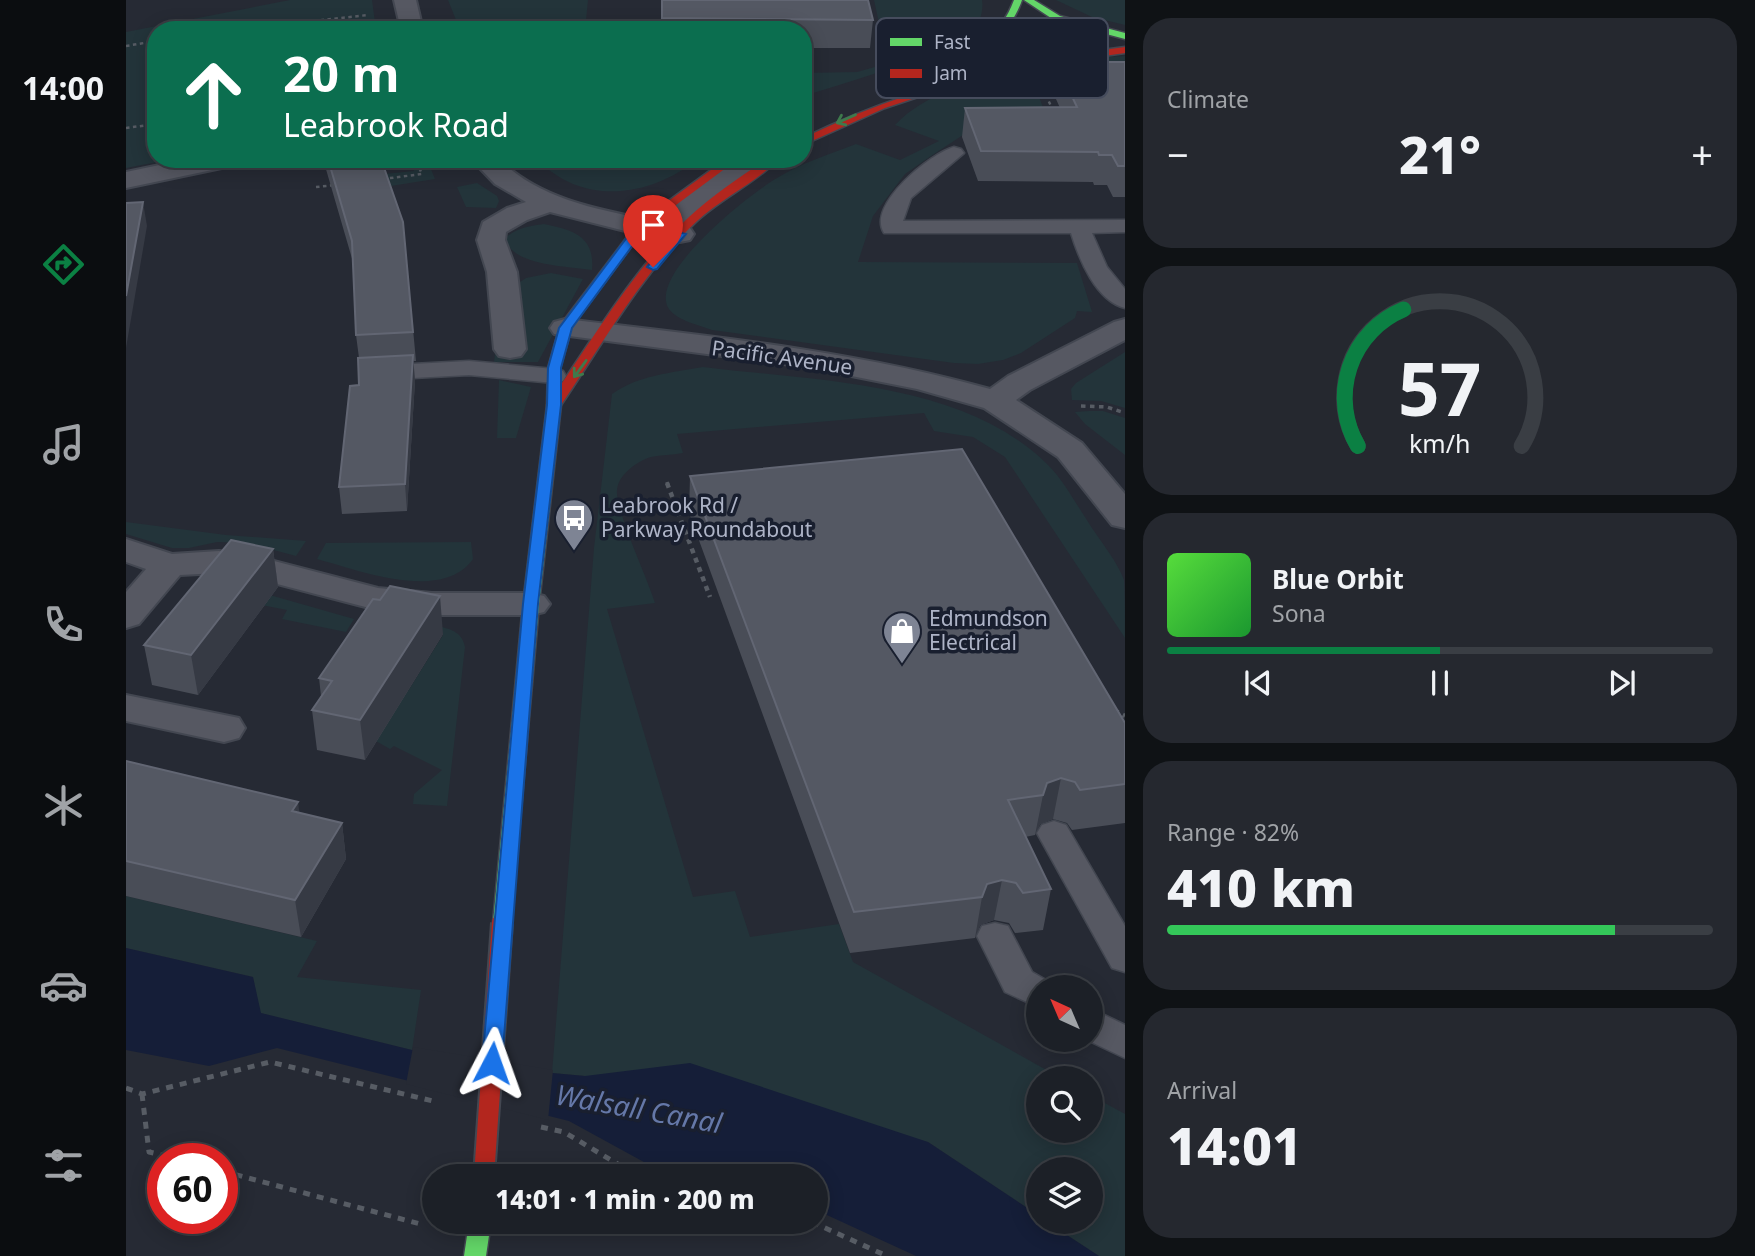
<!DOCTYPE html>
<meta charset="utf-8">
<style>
body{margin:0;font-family:"Noto Sans",sans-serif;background:#25282f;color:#f1f3f6;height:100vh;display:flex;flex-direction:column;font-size:26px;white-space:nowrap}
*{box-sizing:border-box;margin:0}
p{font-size:23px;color:#a0a3a7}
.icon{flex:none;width:38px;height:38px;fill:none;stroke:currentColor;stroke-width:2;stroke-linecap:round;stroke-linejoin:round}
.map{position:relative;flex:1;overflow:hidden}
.panel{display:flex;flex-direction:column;gap:18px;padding:18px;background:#0f1215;width:630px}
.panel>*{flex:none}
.hud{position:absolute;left:21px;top:21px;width:665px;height:147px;border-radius:28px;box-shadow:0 4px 18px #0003,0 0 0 2px #3a3e44;background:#0b6e4f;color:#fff;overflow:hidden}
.needle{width:46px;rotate:316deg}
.buttons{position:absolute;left:900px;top:975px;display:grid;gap:14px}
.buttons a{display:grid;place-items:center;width:77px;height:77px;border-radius:50%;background:#1c2027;box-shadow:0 4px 18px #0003,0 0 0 2px #3a3e44;font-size:35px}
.speed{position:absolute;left:21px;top:1143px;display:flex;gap:14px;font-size:35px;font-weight:700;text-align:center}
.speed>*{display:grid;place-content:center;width:91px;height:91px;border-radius:50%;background:#1c2027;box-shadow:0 4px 18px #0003,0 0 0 2px #3a3e44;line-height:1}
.speed .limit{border:10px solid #d22;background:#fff;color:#111}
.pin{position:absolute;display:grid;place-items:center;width:60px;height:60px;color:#fff;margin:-72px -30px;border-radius:50% 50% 50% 0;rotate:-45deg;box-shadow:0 0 7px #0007}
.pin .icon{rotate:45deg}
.me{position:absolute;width:77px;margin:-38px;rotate:4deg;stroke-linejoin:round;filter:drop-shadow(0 0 5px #0008)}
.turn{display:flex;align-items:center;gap:24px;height:147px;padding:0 21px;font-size:32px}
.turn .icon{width:91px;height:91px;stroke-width:2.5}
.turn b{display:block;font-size:49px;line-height:60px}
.big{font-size:52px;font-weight:800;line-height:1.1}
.panel .tile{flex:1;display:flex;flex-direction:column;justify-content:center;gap:10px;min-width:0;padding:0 24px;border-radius:28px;background:#25282f}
.panel .dial{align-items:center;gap:0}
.dial svg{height:182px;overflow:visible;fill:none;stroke:#3a3e44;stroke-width:7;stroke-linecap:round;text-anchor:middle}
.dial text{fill:#f1f3f6;stroke:none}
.song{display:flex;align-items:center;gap:21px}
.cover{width:84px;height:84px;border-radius:10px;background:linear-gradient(135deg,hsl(110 70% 55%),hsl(130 70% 35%))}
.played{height:7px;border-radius:4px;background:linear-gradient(90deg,#0b8043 50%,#3a3e44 50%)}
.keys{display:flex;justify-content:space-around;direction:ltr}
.heat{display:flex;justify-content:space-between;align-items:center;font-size:38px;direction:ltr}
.charge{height:10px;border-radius:5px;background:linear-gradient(90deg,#34c759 82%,#3a3e44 0)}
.trip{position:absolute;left:296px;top:1164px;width:406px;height:70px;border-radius:35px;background:#1c2027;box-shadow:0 4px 18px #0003,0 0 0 2px #3a3e44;font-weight:800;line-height:70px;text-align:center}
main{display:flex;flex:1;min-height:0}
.menu{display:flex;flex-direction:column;width:126px;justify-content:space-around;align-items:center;background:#0b0d10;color:#a0a3a7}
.menu .icon{width:49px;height:49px}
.menu .selected{color:#0b8043}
.menu b{font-size:32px;color:#f1f3f6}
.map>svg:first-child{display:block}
.green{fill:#23343a}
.water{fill:#151e38}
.pier{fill:#262a34}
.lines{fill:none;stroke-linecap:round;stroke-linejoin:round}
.lane-casing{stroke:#434751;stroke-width:3}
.street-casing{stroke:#434751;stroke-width:4}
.fast-casing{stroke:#434751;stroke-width:3}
.jam-casing{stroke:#434751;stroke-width:3}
.path-far3{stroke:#575c64;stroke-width:2.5;stroke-dasharray:3.5 3.5;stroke-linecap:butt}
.path-far2{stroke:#575c64;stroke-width:3.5;stroke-dasharray:4.5 4.5;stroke-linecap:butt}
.path-far1{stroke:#575c64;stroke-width:4.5;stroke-dasharray:5 5;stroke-linecap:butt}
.path{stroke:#575c64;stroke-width:5;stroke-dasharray:7 7;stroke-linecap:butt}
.lane{fill:#565862;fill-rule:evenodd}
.street{fill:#565862;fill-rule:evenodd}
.fast{fill:#63d668;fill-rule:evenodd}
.jam{fill:#b3261e;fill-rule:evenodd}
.jam-bridge-casing{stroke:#434751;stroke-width:24;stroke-linecap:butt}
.jam-bridge{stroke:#b3261e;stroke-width:20}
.wall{fill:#494d57}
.shaded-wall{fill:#363a44}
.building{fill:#545863;stroke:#626673;stroke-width:2}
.oneway{stroke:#3e7a4c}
.route{fill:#1a73e8;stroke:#114b97;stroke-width:2}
.labels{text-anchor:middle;stroke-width:7;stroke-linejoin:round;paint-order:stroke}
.street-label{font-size:21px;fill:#aeb4c7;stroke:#191f2f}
.poi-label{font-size:21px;fill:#aeb4c7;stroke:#191f2f;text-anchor:start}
.near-water-label{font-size:28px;font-style:italic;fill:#6578a8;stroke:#191f2f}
.key{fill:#191f2f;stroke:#464c5d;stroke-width:2}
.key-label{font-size:19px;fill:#aeb4c7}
</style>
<main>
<nav class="menu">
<b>14:00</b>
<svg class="icon selected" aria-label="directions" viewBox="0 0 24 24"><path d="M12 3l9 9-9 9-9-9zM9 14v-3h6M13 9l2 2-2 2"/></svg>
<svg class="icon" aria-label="music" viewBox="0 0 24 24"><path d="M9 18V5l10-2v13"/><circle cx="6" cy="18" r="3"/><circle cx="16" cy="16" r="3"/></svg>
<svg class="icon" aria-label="phone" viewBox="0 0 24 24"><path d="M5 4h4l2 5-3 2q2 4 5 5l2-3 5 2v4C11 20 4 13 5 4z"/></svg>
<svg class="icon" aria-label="climate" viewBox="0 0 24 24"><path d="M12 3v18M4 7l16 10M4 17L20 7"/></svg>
<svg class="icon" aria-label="car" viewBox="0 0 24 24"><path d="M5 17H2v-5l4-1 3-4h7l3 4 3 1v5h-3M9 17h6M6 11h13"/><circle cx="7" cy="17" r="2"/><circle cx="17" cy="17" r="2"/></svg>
<svg class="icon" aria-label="filters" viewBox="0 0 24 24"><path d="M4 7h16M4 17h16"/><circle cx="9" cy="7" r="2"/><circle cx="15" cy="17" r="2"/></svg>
</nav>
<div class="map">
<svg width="999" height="1256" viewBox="0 0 999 1256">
<rect width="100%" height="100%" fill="#262a34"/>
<g class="green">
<path d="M 164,0 L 246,0 L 250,30 L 30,30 L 30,159 L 47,159 L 0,168 L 0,32 Z"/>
<path d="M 322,0 L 462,0 L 459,30 L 334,30 Z"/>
<path d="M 748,0 L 856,0 C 858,12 853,26 843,34 C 827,48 805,54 785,61 C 749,74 714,85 677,96 L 677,73 L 731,72 L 756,65 L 760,55 Z"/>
<path d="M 930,0 L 999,0 L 999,25 L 966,17 Z"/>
<path d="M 999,56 L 999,84 L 908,84 L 927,133 L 840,133 L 808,154 L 779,174 L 747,216 L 732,262 L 951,263 L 966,312 L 951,311 L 949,318 L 895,353 L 877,360 L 852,364 L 828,363 L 586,330 C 573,325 552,321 543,309 C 520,275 625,193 651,178 C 675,163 704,154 730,144 L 774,160 L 813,141 L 769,125 C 811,81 885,75 942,66 L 949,59 Z"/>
<path d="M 284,159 L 301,159 L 309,179 L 214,194 L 258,174 L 288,171 Z"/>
<path d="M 411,159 L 572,159 C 524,197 457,207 411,159 Z"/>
<path d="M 351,183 L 371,196 L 373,201 L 370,208 L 340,207 L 331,187 Z"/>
<path d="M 418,224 C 447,230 469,236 466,270 C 441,266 385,266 379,238 C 391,228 402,226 418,224 Z"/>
<path d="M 425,273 L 457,279 L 412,362 L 368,362 L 369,354 L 398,352 L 391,294 L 394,282 L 400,278 Z"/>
<path d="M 999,352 L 999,408 L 975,401 L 946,400 L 945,389 L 950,383 Z"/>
<path d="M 577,367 C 689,381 838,381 922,465 C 937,480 947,499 959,517 C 970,536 991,560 998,580 C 999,592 999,623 999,638 L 879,457 L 847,437 L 808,431 L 798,413 L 551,434 L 557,453 C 546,455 535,455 525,457 C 511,461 492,475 491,490 C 489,510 522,579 529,603 L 481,609 L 567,897 L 609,891 L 624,937 L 713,924 L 727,962 L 935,1078 L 912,1078 L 912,1130 L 964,1130 L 964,1095 L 999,1114 L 999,1256 L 973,1256 L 921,1222 L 964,1222 L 964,1169 L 912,1169 L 912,1215 L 802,1142 L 459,1076 L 426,1073 L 468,548 L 486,394 C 513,375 545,373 577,367 Z"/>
<path d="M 373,380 L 405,387 L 390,438 L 371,438 Z"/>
<path d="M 963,411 L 977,411 L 999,418 L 999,455 L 959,424 L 949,412 Z"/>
<path d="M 0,522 L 100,535 L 180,541 L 170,556 L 122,543 L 91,542 L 63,548 L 46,548 L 0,534 Z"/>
<path d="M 345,542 L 347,559 C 316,603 232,570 191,559 L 200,543 Z"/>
<path d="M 112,586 L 228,619 L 220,632 L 156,619 L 161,610 L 101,598 Z"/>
<path d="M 313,626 C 326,630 336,632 339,647 L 321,806 L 287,804 L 288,794 L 316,770 L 268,746 L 264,749 L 250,741 L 274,703 L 264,687 L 282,691 L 317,635 Z"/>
<path d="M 0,896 L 191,941 L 171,977 L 295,990 L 286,1050 L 134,1013 L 127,977 L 0,948 Z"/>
</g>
<path class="water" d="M 0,948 L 127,977 L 135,1013 L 286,1050 L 426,1073 L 459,1076 L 564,1063 L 802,1142 L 912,1215 L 912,1222 L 921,1222 L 973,1256 L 790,1256 L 690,1210 L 690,1176 L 602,1176 L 593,1173 L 527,1167 L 443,1121 L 151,1048 L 83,1066 L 0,1050 Z"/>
<path class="pier" d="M 287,1047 L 427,1070 L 422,1120 L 280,1084 Z"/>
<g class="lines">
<defs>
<g id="lane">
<path d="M 828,147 L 835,149 L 838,153 L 785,198 L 777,221 L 999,220 L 999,232 L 966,233 L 981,267 L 999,289 L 999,308 C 970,301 953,259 945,233 L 758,233 C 740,205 805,153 828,147 Z"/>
<path d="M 343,361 L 428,369 L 437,371 L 440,376 L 437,381 L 428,383 L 343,375 L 249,380 L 240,378 L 237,373 L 240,368 L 249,366 Z"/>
<path d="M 928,821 L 940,825 L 999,926 L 999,972 L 986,968 L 911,833 L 916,825 Z"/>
<path d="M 869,923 L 882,926 L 906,972 L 925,983 L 927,987 L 912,987 L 912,1007 L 879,992 L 851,936 L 856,926 Z"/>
<path d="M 964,1008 L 999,1025 L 999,1058 L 961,1040 L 964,1040 Z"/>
</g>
<g id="street">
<path d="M 268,0 L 290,0 L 297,30 L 275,30 Z"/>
<path d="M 62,159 L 114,159 L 110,165 L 0,188 L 0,172 Z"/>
<path d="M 345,159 L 373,159 C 414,200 474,210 529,221 L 565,189 L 609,159 L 639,159 L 556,226 L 564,228 L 568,234 L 564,240 L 554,242 L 511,234 L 424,212 L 401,220 L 380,232 L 379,240 L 391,272 L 400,349 L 395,356 L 384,358 L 373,356 L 368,349 L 361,272 L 351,240 L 357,222 L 381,208 L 400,202 L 369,184 Z"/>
<path d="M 439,319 C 582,336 725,350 864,389 L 882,376 L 988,322 L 999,319 L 999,340 L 904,390 L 890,400 L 956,443 L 999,494 L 999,528 L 986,525 L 932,457 L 858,408 L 791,389 L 680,367 L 428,334 L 424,328 L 428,322 Z"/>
<path d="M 0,539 L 46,554 L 93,551 L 125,555 L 252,588 L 306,593 L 405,593 L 418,596 L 424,604 L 418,612 L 405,615 L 306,615 L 251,610 L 124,577 L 93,573 L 54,575 L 13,624 L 0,628 L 0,592 L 20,569 L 0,562 Z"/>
<path d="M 0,695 L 113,718 L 119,728 L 113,738 L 98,742 L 0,721 Z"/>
</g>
<g id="fast">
<path d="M 888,0 L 896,0 C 886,30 852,68 818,66 L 818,62 C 851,50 875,35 888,0 Z"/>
<path d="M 898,0 L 908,0 L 934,16 L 999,33 L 999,39 L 928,20 Z"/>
<path d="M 440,322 L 446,326 L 434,368 L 435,405 L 413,604 L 385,923 L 383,928 L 376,930 L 369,928 L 367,923 L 397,604 L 421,405 L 422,368 L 434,326 Z"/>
<path d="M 343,1222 L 365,1222 L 360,1256 L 338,1256 Z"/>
</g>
<g id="jam">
<path d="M 999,47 L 999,53 L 914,65 L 837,82 L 759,108 L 677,145 L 677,138 C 780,88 886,61 999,47 Z"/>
<path d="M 600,159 L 612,159 L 519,228 L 444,329 L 436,329 L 436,323 L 511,224 Z"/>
<path d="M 641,159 L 653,159 C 629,183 596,198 571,221 C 515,274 476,345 433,408 L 423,408 L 421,405 C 466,341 506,270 563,217 C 587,195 614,177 641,159 Z"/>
</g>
</defs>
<use href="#lane" class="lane-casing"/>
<use href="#street" class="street-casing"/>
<use href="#fast" class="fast-casing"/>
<use href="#jam" class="jam-casing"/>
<g class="path-far3">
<path d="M 104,30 L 242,15"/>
<path d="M 0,46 L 30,41"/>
<path d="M 920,95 L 928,113"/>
<path d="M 0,128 L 30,124"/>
<path d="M 257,179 L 296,174 L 289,159"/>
<path d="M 190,187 L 210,185"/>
</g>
<g class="path-far2">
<path d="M 955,406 L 981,407 L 999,413"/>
<path d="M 541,482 L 542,485"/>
</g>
<g class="path-far1">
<path d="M 541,483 L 584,597"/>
<path d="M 550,507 L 567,505"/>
<path d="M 988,710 L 999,716"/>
</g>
<g class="path">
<path d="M 0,1088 L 16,1094 L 144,1062 L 311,1102"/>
<path d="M 16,1094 L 23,1152 L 49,1158"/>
<path d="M 415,1127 L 438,1132 L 510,1175 L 524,1176"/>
<path d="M 96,1171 L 298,1225"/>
<path d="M 686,1222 L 761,1256"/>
</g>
<use href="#lane" class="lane"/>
<use href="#street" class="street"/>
<use href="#fast" class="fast"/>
<use href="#jam" class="jam"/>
<defs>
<path id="jam-bridge" d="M 358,1176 L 376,923"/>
</defs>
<use href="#jam-bridge" class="jam-bridge-casing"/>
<use href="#jam-bridge" class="jam-bridge"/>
</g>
<g class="wall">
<path d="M 536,0 L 747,20 L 744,48 L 677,48 L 677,30 L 535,30 Z"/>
<path d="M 930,62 L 999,62 L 999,197 L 987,197 L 981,185 L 968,185 L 967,182 L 852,181 L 836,137 L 839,108 L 934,108 L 926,90 Z"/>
<path d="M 197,159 L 255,159 L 277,222 L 290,361 L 287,361 L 289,381 L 281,511 L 216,514 L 213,487 L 233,385 L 233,358 L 230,335 L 227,262 Z"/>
<path d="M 564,476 L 999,723 L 999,823 L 946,830 L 941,823 L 927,819 L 914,824 L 909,835 L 899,837 L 925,889 L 917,930 L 889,933 L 883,923 L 868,920 L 854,925 L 849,938 L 724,953 L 563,513 Z"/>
<path d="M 147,549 L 152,587 L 72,695 L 26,685 L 18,645 Z"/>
<path d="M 317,634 L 239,760 L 191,750 L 186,710 L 195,696 L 193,678 Z"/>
<path d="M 0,761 L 173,813 L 216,823 L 220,859 L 175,937 L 0,896 Z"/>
</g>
<g class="shaded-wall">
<path d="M 17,202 L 21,226 L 0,348 L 0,296 Z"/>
<path d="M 287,355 L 289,381 L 281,511 L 279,484 Z"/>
<path d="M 147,549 L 152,587 L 72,695 L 65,655 Z"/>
<path d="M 314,596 L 317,634 L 239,760 L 234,720 Z"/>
<path d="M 935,778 L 927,819 L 914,824 L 909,835 L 917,795 L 921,783 Z"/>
<path d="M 172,802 L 177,838 L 166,811 Z"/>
<path d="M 216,823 L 220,859 L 175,937 L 169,900 Z"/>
<path d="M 876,880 L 868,920 L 854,925 L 849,938 L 856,897 L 861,884 Z"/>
</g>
<g class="building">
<path d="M 536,0 L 742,0 L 747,20 L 536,18 Z"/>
<path d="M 930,62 L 999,62 L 999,166 L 992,166 L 986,155 L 973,155 L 972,152 L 855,151 L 839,108 L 951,107 Z"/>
<path d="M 202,159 L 255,159 L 277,222 L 287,332 L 230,335 L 226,241 Z"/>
<path d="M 17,202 L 0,296 L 0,203 Z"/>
<path d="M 287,355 L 279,484 L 213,487 L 224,386 L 233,385 L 232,358 Z"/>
<path d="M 836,449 L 999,723 L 999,784 L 954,790 L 949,782 L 935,778 L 921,783 L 917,795 L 882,800 L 925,889 L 897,893 L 890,883 L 876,880 L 861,884 L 856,897 L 728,912 L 564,476 Z"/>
<path d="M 105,540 L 147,549 L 65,655 L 18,645 Z"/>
<path d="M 264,586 L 314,596 L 234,720 L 186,710 L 206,681 L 193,678 L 247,599 L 254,600 Z"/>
<path d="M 0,761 L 172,802 L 166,811 L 216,823 L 169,900 L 0,861 Z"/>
</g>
<defs><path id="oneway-shaft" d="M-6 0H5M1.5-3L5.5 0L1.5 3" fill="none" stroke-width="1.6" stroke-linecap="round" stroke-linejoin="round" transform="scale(1.75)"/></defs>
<g class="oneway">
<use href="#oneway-shaft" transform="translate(720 119) rotate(156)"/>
<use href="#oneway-shaft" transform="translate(454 369) rotate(126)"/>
</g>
<path class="route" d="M 515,223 L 560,234 L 531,269 L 527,270 L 521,267 L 547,236 L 518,230 L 446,328 L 435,368 L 435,405 L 412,604 L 376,1063 L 373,1069 L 366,1071 L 359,1069 L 356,1063 L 397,604 L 421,405 L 422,368 L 433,328 L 511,224 Z"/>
<defs>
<symbol id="bus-pin" viewBox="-11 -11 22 30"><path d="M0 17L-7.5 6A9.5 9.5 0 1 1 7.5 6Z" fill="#7e8494" stroke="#191f2f"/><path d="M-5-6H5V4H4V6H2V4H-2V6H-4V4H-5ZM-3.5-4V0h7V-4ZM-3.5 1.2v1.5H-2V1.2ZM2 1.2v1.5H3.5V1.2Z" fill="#fff"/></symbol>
<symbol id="shop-pin" viewBox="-11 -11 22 30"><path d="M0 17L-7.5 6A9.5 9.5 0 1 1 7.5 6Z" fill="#7e8494" stroke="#191f2f"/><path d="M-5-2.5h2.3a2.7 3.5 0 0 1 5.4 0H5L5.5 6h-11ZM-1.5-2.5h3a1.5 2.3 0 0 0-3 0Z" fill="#fff"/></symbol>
</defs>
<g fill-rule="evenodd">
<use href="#bus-pin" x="426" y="496" width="44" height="60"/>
<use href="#shop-pin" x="754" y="609" width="44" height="60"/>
</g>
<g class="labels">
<g class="street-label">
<text transform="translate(656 358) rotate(8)" y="7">Pacific Avenue</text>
</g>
<g class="poi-label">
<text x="475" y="513">Leabrook Rd /<tspan x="475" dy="24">Parkway Roundabout</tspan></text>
<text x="803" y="626">Edmundson<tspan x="803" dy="24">Electrical</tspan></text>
</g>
<g class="near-water-label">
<text transform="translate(513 1109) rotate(10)" y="10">Walsall Canal</text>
</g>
</g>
<rect x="750" y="18" width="232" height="80" rx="10" class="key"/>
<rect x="764" y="38" width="32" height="8" fill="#63d668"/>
<rect x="764" y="69" width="32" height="9" fill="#b3261e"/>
<g class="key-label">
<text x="808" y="49">Fast</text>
<text x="808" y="80">Jam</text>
</g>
</svg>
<div class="buttons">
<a><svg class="needle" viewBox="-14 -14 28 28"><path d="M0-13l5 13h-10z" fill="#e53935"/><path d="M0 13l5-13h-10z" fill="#a0a3a7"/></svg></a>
<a><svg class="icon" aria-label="search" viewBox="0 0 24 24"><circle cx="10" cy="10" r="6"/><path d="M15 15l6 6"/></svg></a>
<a><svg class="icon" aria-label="layers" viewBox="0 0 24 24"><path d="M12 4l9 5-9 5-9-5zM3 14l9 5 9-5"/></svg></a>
</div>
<div class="speed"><div class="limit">60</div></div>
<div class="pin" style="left:527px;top:267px;background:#d93025"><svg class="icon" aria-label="arrive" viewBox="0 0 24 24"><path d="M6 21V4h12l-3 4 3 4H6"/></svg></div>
<svg class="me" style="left:366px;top:1063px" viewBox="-20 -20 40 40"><path d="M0-17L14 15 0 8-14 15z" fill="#1a73e8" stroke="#fff" stroke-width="4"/></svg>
<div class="trip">14:01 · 1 min · 200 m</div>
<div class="hud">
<div class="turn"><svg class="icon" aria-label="ahead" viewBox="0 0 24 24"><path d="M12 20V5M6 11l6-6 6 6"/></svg><div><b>20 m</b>Leabrook Road</div></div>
</div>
</div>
<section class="panel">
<div class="tile"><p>Climate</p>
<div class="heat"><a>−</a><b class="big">21°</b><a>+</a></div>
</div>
<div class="tile dial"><svg viewBox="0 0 100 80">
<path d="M14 69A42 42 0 1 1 86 69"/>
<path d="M14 69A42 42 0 0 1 34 9" stroke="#0b8043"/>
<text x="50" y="56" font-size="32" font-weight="700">57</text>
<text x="50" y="72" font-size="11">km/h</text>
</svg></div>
<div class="tile">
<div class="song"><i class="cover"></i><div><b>Blue Orbit</b><p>Sona</p></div></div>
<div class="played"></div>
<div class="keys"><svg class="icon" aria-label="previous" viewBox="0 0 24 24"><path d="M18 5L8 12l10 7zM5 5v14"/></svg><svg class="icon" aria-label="pause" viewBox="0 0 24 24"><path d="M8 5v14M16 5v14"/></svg><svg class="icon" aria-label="next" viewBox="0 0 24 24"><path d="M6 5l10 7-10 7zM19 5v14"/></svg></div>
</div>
<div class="tile"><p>Range · 82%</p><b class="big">410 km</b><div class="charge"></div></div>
<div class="tile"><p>Arrival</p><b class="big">14:01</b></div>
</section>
</main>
